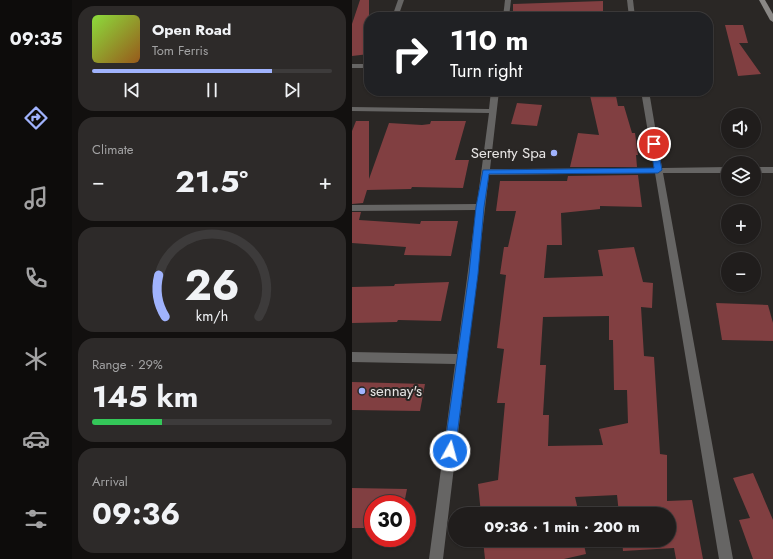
<!DOCTYPE html>
<meta charset="utf-8">
<style>
body{margin:0;font-family:Jost,sans-serif;background:#2d2a29;color:#f1f3f6;height:100vh;display:flex;flex-direction:column;font-size:15px;white-space:nowrap}
*{box-sizing:border-box;margin:0}
p{font-size:13px;color:#a2a2a3}
.icon{flex:none;width:22px;height:22px;fill:none;stroke:currentColor;stroke-width:2;stroke-linecap:round;stroke-linejoin:round}
.map{position:relative;flex:1;overflow:hidden}
.drawer{display:flex;flex-direction:column;gap:6px;padding:6px;background:#12100f;width:280px}
.drawer>*{flex:none}
.top-card{position:absolute;left:12px;top:12px;width:349px;height:84px;border-radius:16px;box-shadow:0 1px 3px #0004,0 0 0 1px #3d3b3b;background:#202124;color:#fff;overflow:hidden}
.controls{position:absolute;left:369px;top:108px;display:grid;gap:8px}
.controls a{display:grid;place-items:center;width:40px;height:40px;border-radius:50%;background:#201d1c;box-shadow:0 1px 3px #0004,0 0 0 1px #3d3b3b;font-size:20px}
.speed{position:absolute;left:12px;top:495px;display:flex;gap:8px;font-size:20px;font-weight:700;text-align:center}
.speed>*{display:grid;place-content:center;width:52px;height:52px;border-radius:50%;background:#201d1c;box-shadow:0 1px 3px #0004,0 0 0 1px #3d3b3b;line-height:1}
.speed .limit{border:6px solid #d22;background:#fff;color:#111}
.pin{position:absolute;display:grid;place-items:center;width:34px;height:34px;color:#fff;margin:-17px;border:2px solid #fff;border-radius:50%;box-shadow:0 1px 4px #0007}
.me{position:absolute;width:44px;margin:-22px;rotate:7deg;stroke-linejoin:round;filter:drop-shadow(0 0 3px #0008)}
.turn{display:flex;align-items:center;gap:14px;height:84px;padding:0 20px;font-size:18px}
.turn .icon{width:52px;height:52px;stroke-width:2.5}
.turn b{display:block;font-size:28px;line-height:34px}
.big{font-size:30px;font-weight:700;line-height:1.1}
.drawer .tile{flex:1;display:flex;flex-direction:column;justify-content:center;gap:6px;min-width:0;padding:0 14px;border-radius:16px;background:#2d2a29}
.drawer .dial{align-items:center;gap:0}
.dial svg{height:104px;overflow:visible;fill:none;stroke:#3d3b3b;stroke-width:7;stroke-linecap:round;text-anchor:middle}
.dial text{fill:#f1f3f6;stroke:none}
.song{display:flex;align-items:center;gap:12px}
.cover{width:48px;height:48px;border-radius:6px;background:linear-gradient(135deg,hsl(90 70% 55%),hsl(30 70% 35%))}
.played{height:4px;border-radius:2px;background:linear-gradient(90deg,#a0b3fd 75%,#3d3b3b 75%)}
.keys{display:flex;justify-content:space-around;direction:ltr}
.heat{display:flex;justify-content:space-between;align-items:center;font-size:22px;direction:ltr}
.charge{height:6px;border-radius:3px;background:linear-gradient(90deg,#34c759 29%,#3d3b3b 0)}
.trip{position:absolute;left:96px;top:507px;width:228px;height:40px;border-radius:20px;background:#201d1c;box-shadow:0 1px 3px #0004,0 0 0 1px #3d3b3b;font-weight:700;line-height:40px;text-align:center}
main{display:flex;flex:1;min-height:0}
.dock{display:flex;flex-direction:column;width:72px;justify-content:space-around;align-items:center;background:#0d0c0b;color:#a2a2a3}
.dock .icon{width:28px;height:28px}
.dock .active{color:#a0b3fd}
.dock b{font-size:18px;color:#f1f3f6}
.map>svg:first-child{display:block}
.building{fill:#813f41;fill-rule:evenodd}
.lines{fill:none;stroke-linecap:round;stroke-linejoin:round}
.minor{fill:#666564;fill-rule:evenodd}
.secondary{fill:#8a8886;fill-rule:evenodd}
.route{fill:#1a73e8;stroke:#114b97}
.poi-dot{fill:#a0b3fd;stroke:#2a2725;stroke-width:1.5}
.labels{text-anchor:middle;stroke-width:4;stroke-linejoin:round;paint-order:stroke}
.poi-label{font-size:15px;fill:#e7e5e4;stroke:#2a2725;text-anchor:end}
</style>
<main>
<nav class="dock">
<b>09:35</b>
<svg class="icon active" aria-label="directions" viewBox="0 0 24 24"><path d="M12 3l9 9-9 9-9-9zM9 14v-3h6M13 9l2 2-2 2"/></svg>
<svg class="icon" aria-label="music" viewBox="0 0 24 24"><path d="M9 18V5l10-2v13"/><circle cx="6" cy="18" r="3"/><circle cx="16" cy="16" r="3"/></svg>
<svg class="icon" aria-label="phone" viewBox="0 0 24 24"><path d="M5 4h4l2 5-3 2q2 4 5 5l2-3 5 2v4C11 20 4 13 5 4z"/></svg>
<svg class="icon" aria-label="climate" viewBox="0 0 24 24"><path d="M12 3v18M4 7l16 10M4 17L20 7"/></svg>
<svg class="icon" aria-label="car" viewBox="0 0 24 24"><path d="M5 17H2v-5l4-1 3-4h7l3 4 3 1v5h-3M9 17h6M6 11h13"/><circle cx="7" cy="17" r="2"/><circle cx="17" cy="17" r="2"/></svg>
<svg class="icon" aria-label="filters" viewBox="0 0 24 24"><path d="M4 7h16M4 17h16"/><circle cx="9" cy="7" r="2"/><circle cx="15" cy="17" r="2"/></svg>
</nav>
<section class="drawer">
<div class="tile">
<div class="song"><i class="cover"></i><div><b>Open Road</b><p>Tom Ferris</p></div></div>
<div class="played"></div>
<div class="keys"><svg class="icon" aria-label="previous" viewBox="0 0 24 24"><path d="M18 5L8 12l10 7zM5 5v14"/></svg><svg class="icon" aria-label="pause" viewBox="0 0 24 24"><path d="M8 5v14M16 5v14"/></svg><svg class="icon" aria-label="next" viewBox="0 0 24 24"><path d="M6 5l10 7-10 7zM19 5v14"/></svg></div>
</div>
<div class="tile"><p>Climate</p>
<div class="heat"><a>−</a><b class="big">21.5°</b><a>+</a></div>
</div>
<div class="tile dial"><svg viewBox="0 0 100 80">
<path d="M14 69A42 42 0 1 1 86 69"/>
<path d="M14 69A42 42 0 0 1 9 37" stroke="#a0b3fd"/>
<text x="50" y="56" font-size="32" font-weight="700">26</text>
<text x="50" y="72" font-size="11">km/h</text>
</svg></div>
<div class="tile"><p>Range · 29%</p><b class="big">145 km</b><div class="charge"></div></div>
<div class="tile"><p>Arrival</p><b class="big">09:36</b></div>
</section>
<div class="map">
<svg width="421" height="559" viewBox="0 0 421 559">
<rect width="100%" height="100%" fill="#2a2725"/>
<g class="building">
<path d="M 8,0 L 17,0 L 17,54 L 0,56 L 0,24 Z"/>
<path d="M 251,1 L 251,17 L 161,17 L 161,4 Z"/>
<path d="M 373,25 L 391,25 L 396,43 L 387,43 L 409,74 L 386,76 Z"/>
<path d="M 237,91 L 263,91 L 266,106 L 272,106 L 280,133 L 283,133 L 286,155 L 284,155 L 285,167 L 218,167 L 226,133 L 247,135 Z"/>
<path d="M 165,103 L 190,105 L 185,126 L 159,124 Z"/>
<path d="M 4,121 L 17,121 L 17,179 L 37,123 L 70,125 L 78,124 L 79,121 L 114,121 L 103,160 L 117,160 L 111,188 L 60,187 L 59,189 L 15,190 L 11,203 L 0,204 L 0,131 Z"/>
<path d="M 286,175 L 290,207 L 248,206 L 248,209 L 209,213 L 210,245 L 195,245 L 192,278 L 251,276 L 246,250 L 282,247 L 291,282 L 301,283 L 300,308 L 289,307 L 292,356 L 302,357 L 308,454 L 315,455 L 315,501 L 340,500 L 351,559 L 324,559 L 322,548 L 271,551 L 270,540 L 317,540 L 317,514 L 267,514 L 265,495 L 223,497 L 227,514 L 129,514 L 126,484 L 146,480 L 153,403 L 145,403 L 152,349 L 145,348 L 154,275 L 148,274 L 152,247 L 156,247 L 164,211 L 144,211 L 148,181 L 215,181 L 216,176 ZM 257,316 L 257,340 L 261,340 L 262,390 L 275,390 L 276,423 L 247,429 L 251,445 L 196,446 L 197,415 L 191,415 L 194,365 L 188,365 L 191,317 Z"/>
<path d="M 0,212 L 9,212 L 7,220 L 68,224 L 69,221 L 106,221 L 99,256 L 52,255 L 54,247 L 0,243 Z"/>
<path d="M 97,282 L 89,321 L 46,320 L 45,322 L 0,323 L 0,287 L 42,286 L 43,284 Z"/>
<path d="M 364,303 L 416,305 L 421,323 L 421,341 L 370,340 Z"/>
<path d="M 0,382 L 73,384 L 68,411 L 0,410 Z"/>
<path d="M 401,473 L 421,520 L 421,559 L 401,559 L 387,520 L 398,518 L 381,478 Z"/>
<path d="M 0,488 L 55,489 L 52,504 L 21,504 L 21,528 L 0,528 Z"/>
<path d="M 131,540 L 231,540 L 234,554 L 212,559 L 133,559 Z"/>
</g>
<g class="lines">
<g class="minor">
<path d="M 46,0 L 52,0 L 46,17 L 40,17 Z"/>
<path d="M 153,0 L 159,0 L 157,17 L 151,17 Z"/>
<path d="M 275,0 L 281,0 L 283,17 L 277,17 Z"/>
<rect x="0" y="64" width="17" height="4"/>
<path d="M 139,91 L 147,91 L 138,169 L 302,168 L 289,91 L 297,91 L 310,168 L 376,167 L 376,173 L 311,173 L 381,559 L 367,559 L 303,173 L 137,175 L 91,559 L 77,559 L 103,364 L 0,362 L 0,352 L 105,354 L 124,210 L 0,211 L 0,205 L 125,204 L 137,113 L 0,111 L 0,107 L 137,109 Z"/>
<rect x="402" y="167" width="19" height="6"/>
</g>
<path class="secondary" d="M 407,0 L 413,0 L 421,14 L 421,22 L 418,20 Z"/>
</g>
<path class="route" d="M 302,141 L 305,144 L 310,170 L 306,173 L 137,174 L 132,207 L 126,274 L 103,451 L 102,455 L 98,457 L 94,455 L 92,451 L 117,274 L 124,207 L 131,170 L 302,168 L 298,144 Z"/>
<g class="poi-dot">
<circle cx="202" cy="153" r="4"/>
<circle cx="10" cy="391" r="4"/>
</g>
<g class="labels">
<g class="poi-label">
<text x="194" y="158">Serenty Spa</text>
<text x="18" y="396" text-anchor="start">sennay's</text>
</g>
</g>
</svg>
<div class="controls">
<a><svg class="icon" aria-label="sound" viewBox="0 0 24 24"><path d="M4 9h4l5-4v14l-5-4H4zM17 9q2 3 0 6"/></svg></a>
<a><svg class="icon" aria-label="layers" viewBox="0 0 24 24"><path d="M12 4l9 5-9 5-9-5zM3 14l9 5 9-5"/></svg></a>
<a>+</a>
<a>−</a>
</div>
<div class="speed"><div class="limit">30</div></div>
<div class="pin" style="left:302px;top:144px;background:#d93025"><svg class="icon" aria-label="arrive" viewBox="0 0 24 24"><path d="M6 21V4h12l-3 4 3 4H6"/></svg></div>
<svg class="me" style="left:98px;top:451px" viewBox="-20 -20 40 40"><circle r="17" fill="#1a73e8" stroke="#fff" stroke-width="3"/><path d="M0-11L8 9 0 5-8 9z" fill="#fff"/></svg>
<div class="trip">09:36 · 1 min · 200 m</div>
<div class="top-card">
<div class="turn"><svg class="icon" aria-label="right" viewBox="0 0 24 24"><path d="M7 20v-9h11M14 6l5 5-5 5"/></svg><div><b>110 m</b>Turn right</div></div>
</div>
</div>
</main>
